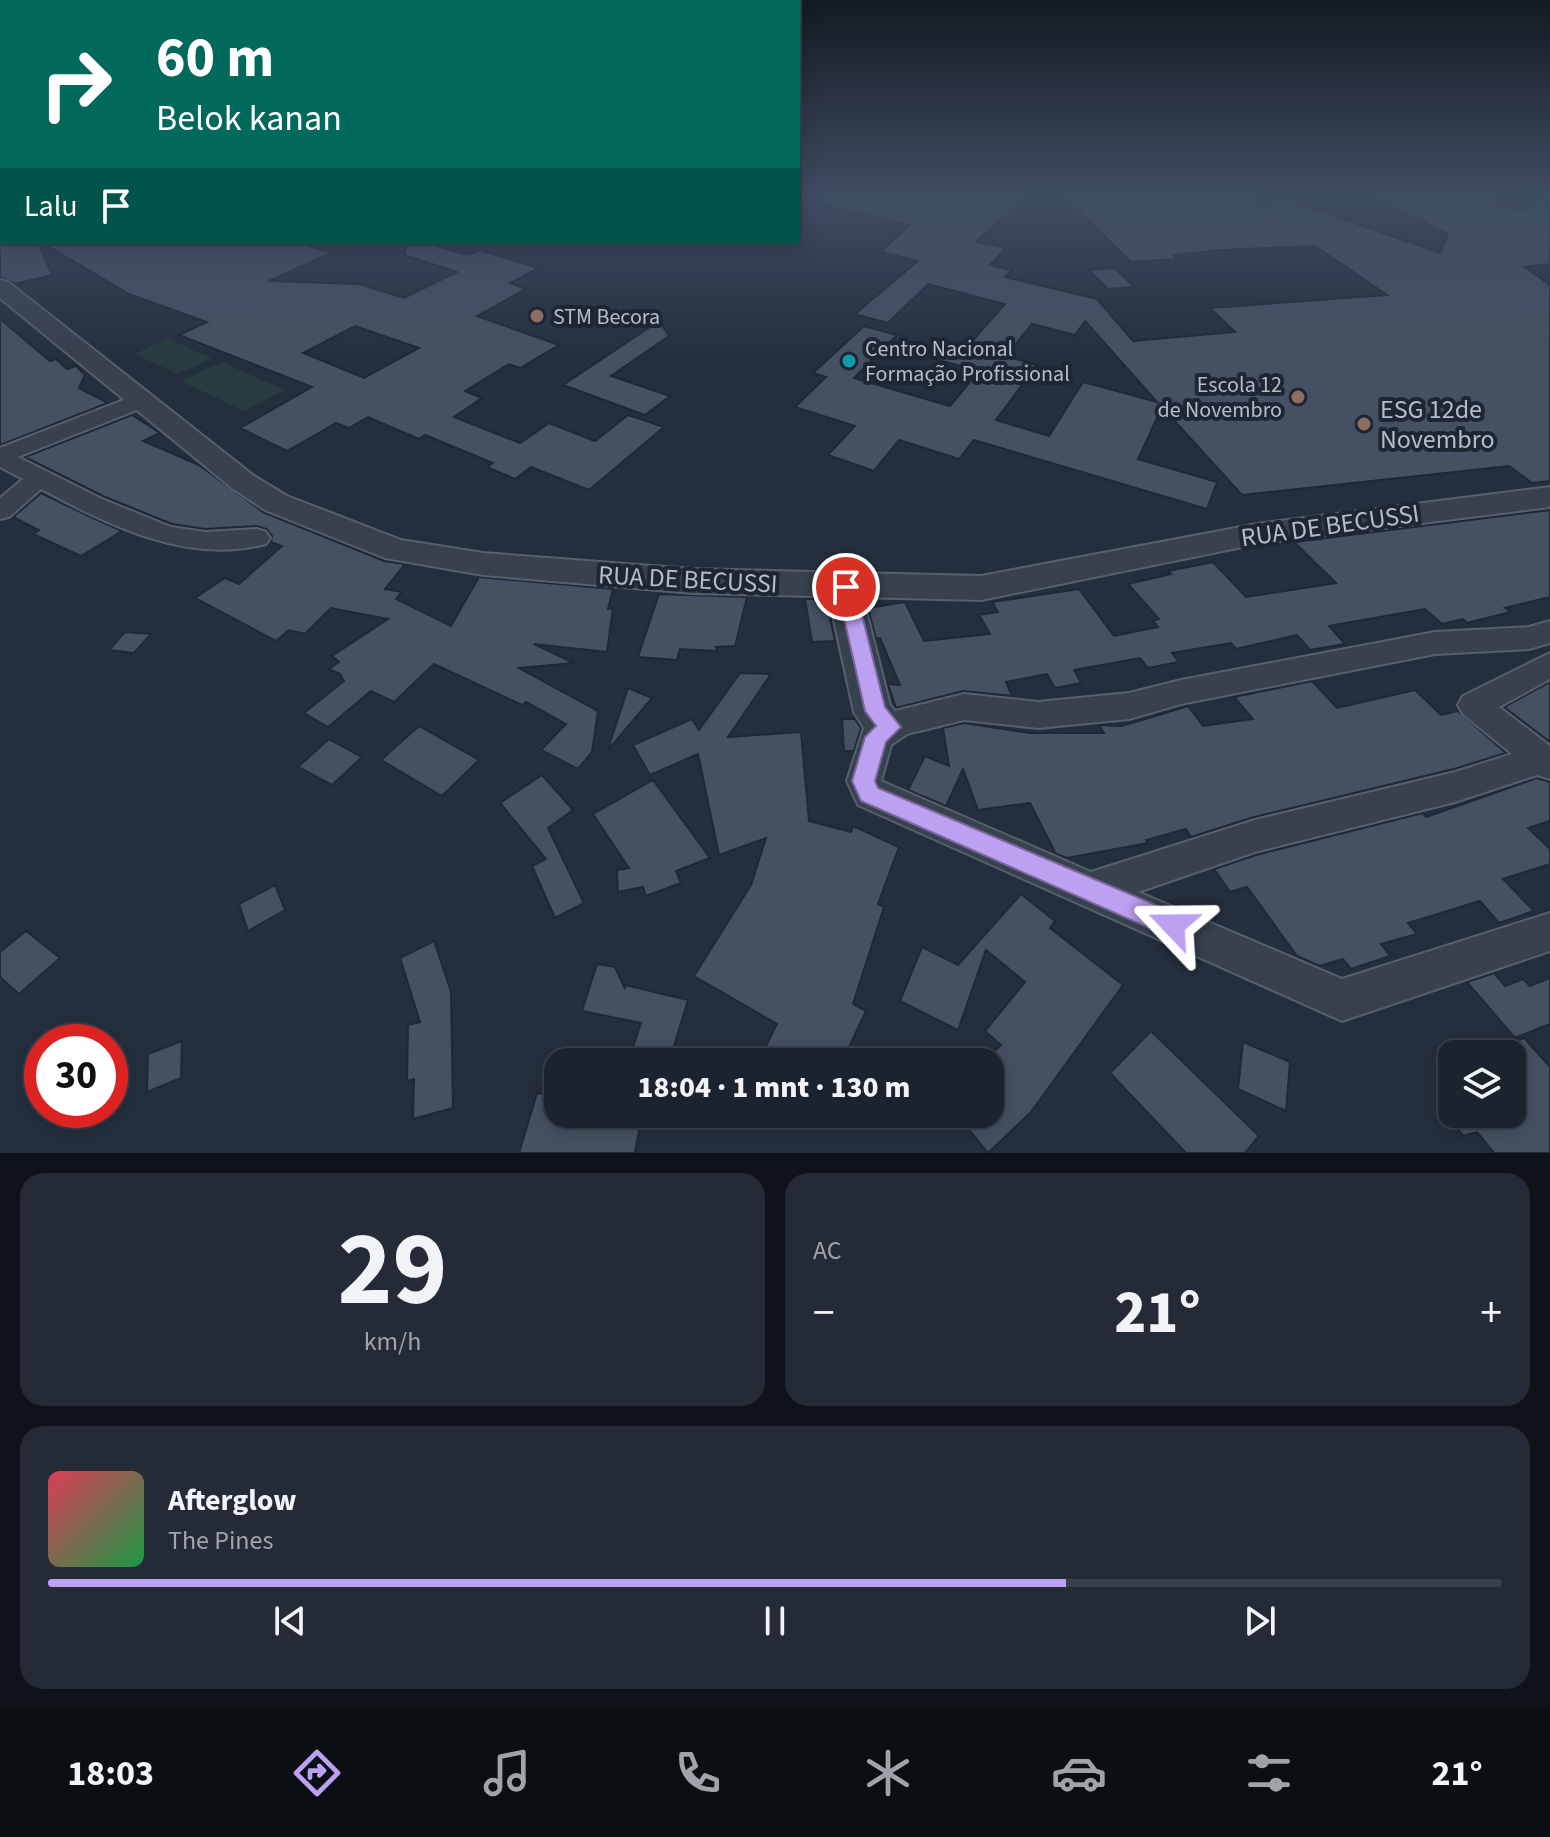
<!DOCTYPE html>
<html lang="id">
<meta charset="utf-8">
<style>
body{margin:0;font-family:"Source Sans 3",sans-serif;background:#242b36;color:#f1f3f6;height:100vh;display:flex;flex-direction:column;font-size:30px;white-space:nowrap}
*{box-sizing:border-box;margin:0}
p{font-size:26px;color:#a0a4aa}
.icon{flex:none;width:44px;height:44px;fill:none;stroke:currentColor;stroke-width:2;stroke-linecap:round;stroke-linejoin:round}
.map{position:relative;height:1153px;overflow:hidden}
.sheet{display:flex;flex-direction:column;gap:20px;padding:20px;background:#0f1319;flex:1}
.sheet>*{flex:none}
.guide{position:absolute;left:0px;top:0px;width:800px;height:244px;box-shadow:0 4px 20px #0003,0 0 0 2px #39404a;background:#00695c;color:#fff;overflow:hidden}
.tools{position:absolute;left:1438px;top:1040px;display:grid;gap:16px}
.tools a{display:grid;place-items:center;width:88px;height:88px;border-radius:16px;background:#1b232e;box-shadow:0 4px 20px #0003,0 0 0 2px #39404a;font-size:40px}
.speed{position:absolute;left:24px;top:1024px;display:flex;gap:16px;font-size:40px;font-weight:700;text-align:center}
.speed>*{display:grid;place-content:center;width:104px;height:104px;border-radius:50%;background:#1b232e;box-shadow:0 4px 20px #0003,0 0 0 2px #39404a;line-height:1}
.speed .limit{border:12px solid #d22;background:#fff;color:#111}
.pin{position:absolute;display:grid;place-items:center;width:68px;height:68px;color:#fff;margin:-34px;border:4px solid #fff;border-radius:50%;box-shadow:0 2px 8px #0007}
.me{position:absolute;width:88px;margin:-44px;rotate:293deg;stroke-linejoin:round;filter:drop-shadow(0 0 6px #0008)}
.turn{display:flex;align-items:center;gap:28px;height:168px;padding:0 24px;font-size:36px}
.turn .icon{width:104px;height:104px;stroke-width:2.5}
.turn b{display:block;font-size:56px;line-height:68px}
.then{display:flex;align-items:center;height:76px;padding:0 24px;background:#0003;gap:16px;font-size:30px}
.big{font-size:60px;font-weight:800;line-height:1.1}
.sheet .card{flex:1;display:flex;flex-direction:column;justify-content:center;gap:12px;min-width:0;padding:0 28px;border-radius:24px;background:#242b36}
.sheet .dial{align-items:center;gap:0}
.dial b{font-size:104px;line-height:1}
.song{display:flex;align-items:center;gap:24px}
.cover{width:96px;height:96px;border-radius:12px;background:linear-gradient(135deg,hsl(350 70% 55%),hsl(140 70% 35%))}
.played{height:8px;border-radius:4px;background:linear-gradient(90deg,#bca0f2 70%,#39404a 70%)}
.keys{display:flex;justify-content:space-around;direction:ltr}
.heat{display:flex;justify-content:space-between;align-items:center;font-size:44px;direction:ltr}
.sheet .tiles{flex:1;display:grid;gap:20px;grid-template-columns:1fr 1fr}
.card:last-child{grid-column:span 2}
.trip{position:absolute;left:544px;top:1048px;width:460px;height:80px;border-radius:24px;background:#1b232e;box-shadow:0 4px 20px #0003,0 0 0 2px #39404a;font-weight:800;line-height:80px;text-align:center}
.tab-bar{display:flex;height:128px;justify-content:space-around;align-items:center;background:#0b0e12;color:#a0a4aa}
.tab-bar .icon{width:56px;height:56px}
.tab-bar .on{color:#bca0f2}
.tab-bar b{font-size:36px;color:#f1f3f6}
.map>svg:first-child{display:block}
.green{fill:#263c3f}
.building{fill:#455162;stroke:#1f2835;stroke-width:2;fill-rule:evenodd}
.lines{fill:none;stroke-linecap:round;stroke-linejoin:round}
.minor-casing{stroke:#565f6c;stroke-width:4}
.tertiary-casing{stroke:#565f6c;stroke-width:4}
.minor{fill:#38414e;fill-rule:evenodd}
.tertiary{fill:#38414e;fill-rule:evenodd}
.route{fill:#bca0f2;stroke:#7a689d;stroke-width:2}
.education-dot{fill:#8d6e63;stroke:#1d2633;stroke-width:3}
.culture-dot{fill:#0f9aa8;stroke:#1d2633;stroke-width:3}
.labels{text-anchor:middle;stroke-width:8;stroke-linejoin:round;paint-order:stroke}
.far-poi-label{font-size:22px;fill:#b4bcc9;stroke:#1d2633;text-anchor:start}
.poi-label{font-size:26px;fill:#b4bcc9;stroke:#1d2633;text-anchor:start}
.street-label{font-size:26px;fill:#b4bcc9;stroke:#1d2633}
</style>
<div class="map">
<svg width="1550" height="1153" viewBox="0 0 1550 1153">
<rect width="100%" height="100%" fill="#242f3e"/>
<g class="green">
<path d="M 168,339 L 212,358 L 178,374 L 134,354 Z"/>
<path d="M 222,362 L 284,390 L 285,390 L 244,411 L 181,381 Z"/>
</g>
<g class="building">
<path d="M 816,195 L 1028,195 L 976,242 L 1006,248 L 990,265 L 1012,270 L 1005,277 L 1097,299 L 1133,341 L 1235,332 L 1210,308 L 1387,295 L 1315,246 L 1222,250 L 1174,255 L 1177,259 L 1131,262 L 1062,195 L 1255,195 L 1256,207 L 1282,198 L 1440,253 L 1448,234 L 1369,195 L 1496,195 L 1492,204 L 1523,210 L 1550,195 L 1550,264 L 1525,267 L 1550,285 L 1550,481 L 1532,483 L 1509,466 L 1242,495 L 1162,407 L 1138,459 L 1217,482 L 1207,509 L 974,440 L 959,459 L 899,440 L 874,471 L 828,455 L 855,426 L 795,407 L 826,377 L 813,373 L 864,326 L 897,335 L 854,378 L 950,406 L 979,371 L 931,358 L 947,341 L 968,346 L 1005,304 L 928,284 L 888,323 L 855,314 L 918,261 L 881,252 L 909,225 L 815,203 ZM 1085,321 L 1157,402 L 1083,382 L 1049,436 L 996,420 L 1037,365 L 1006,356 L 1032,324 L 1075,335 Z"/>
<path d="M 7,242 L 38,242 L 52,275 L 15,284 L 0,277 L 0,246 Z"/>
<path d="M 41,242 L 295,242 L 331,253 L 269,281 L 359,284 L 404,298 L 457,272 L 404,255 L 408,242 L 423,242 L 468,255 L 479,250 L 539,268 L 510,283 L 526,289 L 477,316 L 559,345 L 520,368 L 509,364 L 465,391 L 482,398 L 454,417 L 520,443 L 549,423 L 595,441 L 628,415 L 664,427 L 589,490 L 531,467 L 515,479 L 487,467 L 493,463 L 425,435 L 419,439 L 368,417 L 349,428 L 336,423 L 287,451 L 240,428 L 312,387 L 179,335 L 207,322 L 129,294 ZM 355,326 L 419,348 L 364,378 L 303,353 Z"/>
<path d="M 1115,268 L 1134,287 L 1108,289 L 1089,270 Z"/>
<path d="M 0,319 L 50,361 L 56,359 L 67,369 L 76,366 L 85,375 L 79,388 L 108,403 L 0,445 Z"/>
<path d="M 659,321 L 669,336 L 611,376 L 670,396 L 645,415 L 563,385 Z"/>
<path d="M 132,415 L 160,433 L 143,441 L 199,465 L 263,512 L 384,561 L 405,564 L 385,589 L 402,592 L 396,599 L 451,626 L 479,577 L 613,589 L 608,609 L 613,608 L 607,652 L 534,644 L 574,663 L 519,668 L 598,711 L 592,752 L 578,769 L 541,750 L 566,724 L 526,702 L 522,705 L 434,664 L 394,702 L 371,691 L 328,727 L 304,713 L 344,681 L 340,674 L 329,669 L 339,662 L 332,656 L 388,619 L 331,608 L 305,634 L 289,630 L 276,641 L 195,598 L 225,578 L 239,584 L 282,546 L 271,542 L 272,536 L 267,529 L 257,526 L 205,529 L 172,524 L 103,496 L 25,457 Z"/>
<path d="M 41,493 L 93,518 L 122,531 L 81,556 L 33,534 L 39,530 L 13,517 Z"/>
<path d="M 1550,510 L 1550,597 L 1505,608 L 1511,612 L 1467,623 L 1463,619 L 1442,624 L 1425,609 L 1329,626 L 1345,644 L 1310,650 L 1297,635 L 1236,649 L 1231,643 L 1172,653 L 1179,662 L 1148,668 L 1140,658 L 1074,670 L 1081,683 L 1055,688 L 1047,674 L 1006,682 L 1012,696 L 963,691 L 896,708 L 888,684 L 900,685 L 880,638 L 876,639 L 868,608 L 905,602 L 924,641 L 990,634 L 979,615 L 998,612 L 992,602 L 1079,589 L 1114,636 L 1158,627 L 1153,621 L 1159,619 L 1128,584 L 1171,574 L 1168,571 L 1213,562 L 1246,597 L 1336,583 L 1294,542 Z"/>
<path d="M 659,594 L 747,597 L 735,646 L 716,647 L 717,651 L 680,649 L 677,660 L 638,657 Z"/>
<path d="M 805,599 L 826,599 L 835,641 L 812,642 Z"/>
<path d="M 125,632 L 151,634 L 134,653 L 109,650 Z"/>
<path d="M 740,673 L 771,674 L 728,737 L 801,732 L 809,821 L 851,832 L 853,826 L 899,847 L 878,904 L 884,907 L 853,1004 L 866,1011 L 842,1062 L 793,1062 L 766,1046 L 777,1024 L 694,976 L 751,885 L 766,838 L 719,855 L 698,754 L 650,775 L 633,745 L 692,719 L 699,730 Z"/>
<path d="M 1312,681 L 1337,708 L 1415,690 L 1441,715 L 1458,711 L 1506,753 L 1454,769 L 1254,817 L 1191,837 L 1186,829 L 1146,840 L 1148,843 L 1067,858 L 1056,854 L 1030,803 L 978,810 L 963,769 L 946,806 L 908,790 L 925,756 L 949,766 L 943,728 L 964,723 L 1030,733 L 1104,733 L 1099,725 L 1122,726 L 1188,706 L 1203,726 L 1253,719 L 1234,697 Z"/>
<path d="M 1550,682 L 1550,742 L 1504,707 Z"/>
<path d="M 628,688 L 652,698 L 609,749 L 608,749 Z"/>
<path d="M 842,719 L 855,719 L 861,728 L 854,751 L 844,751 Z"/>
<path d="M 419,726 L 479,760 L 442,796 L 381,760 Z"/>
<path d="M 329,739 L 362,757 L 332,785 L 298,767 Z"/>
<path d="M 542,775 L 573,810 L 548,828 L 584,903 L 555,918 L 532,866 L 546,859 L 500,803 Z"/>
<path d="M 1537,778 L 1550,782 L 1550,821 L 1528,828 L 1550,849 L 1550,864 L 1503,879 L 1534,911 L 1499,923 L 1480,901 L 1408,923 L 1417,934 L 1381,944 L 1390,956 L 1351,969 L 1343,959 L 1320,966 L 1297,956 L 1247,887 L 1230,892 L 1214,869 L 1256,855 L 1423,813 L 1426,817 Z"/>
<path d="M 653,780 L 710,858 L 676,871 L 681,883 L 646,896 L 643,887 L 618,892 L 617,870 L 629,868 L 593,814 Z"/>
<path d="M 275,885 L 285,910 L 248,931 L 239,904 Z"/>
<path d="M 1021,894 L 1055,921 L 1050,928 L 1123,985 L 1031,1112 L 988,1153 L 956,1114 L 990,1114 L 990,1055 L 1001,1045 L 985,1031 L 1025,982 L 986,950 L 958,1030 L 900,1001 L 922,947 L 958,965 Z"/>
<path d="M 26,931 L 60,958 L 19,994 L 0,977 L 0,952 Z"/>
<path d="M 434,941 L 451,992 L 453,1108 L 413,1119 L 414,1079 L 407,1081 L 408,1025 L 420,1022 L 400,958 Z"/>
<path d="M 597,964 L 615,967 L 625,989 L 625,985 L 688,1000 L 669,1062 L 628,1062 L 641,1023 L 582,1011 Z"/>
<path d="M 1494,973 L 1505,986 L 1523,979 L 1530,986 L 1550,978 L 1550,1024 L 1515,1038 L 1467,982 Z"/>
<path d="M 1151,1031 L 1259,1136 L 1245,1153 L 1186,1153 L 1110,1073 Z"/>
<path d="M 1524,1038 L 1550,1067 L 1550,1153 L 1494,1153 L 1477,1132 L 1463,1136 L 1448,1114 L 1512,1114 L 1512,1043 Z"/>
<path d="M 182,1041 L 181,1078 L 147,1092 L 148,1054 Z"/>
<path d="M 1243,1042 L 1290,1062 L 1286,1111 L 1238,1089 Z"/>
<path d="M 537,1093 L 558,1096 L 558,1114 L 642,1114 L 635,1153 L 519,1153 Z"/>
</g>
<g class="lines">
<defs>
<g id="minor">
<path d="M 0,232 L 4,242 L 0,243 Z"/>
<path d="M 144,392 L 155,399 L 152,404 L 18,457 L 102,499 L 171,527 L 205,532 L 257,529 L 266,532 L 270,538 L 266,544 C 187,565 109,525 41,489 L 9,517 L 0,519 L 0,498 L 23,479 L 0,467 L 0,448 Z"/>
<path d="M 846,577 L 856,580 L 860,587 L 890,705 L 895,711 L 964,694 L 1038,702 L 1129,693 L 1181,680 L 1435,632 L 1529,627 L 1550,621 L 1550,643 L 1529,649 L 1435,654 L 1181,704 L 1129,719 L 1038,728 L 964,720 L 907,734 L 891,745 L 881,781 L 1091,872 L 1255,820 L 1455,772 L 1512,754 L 1463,714 L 1458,705 L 1463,696 L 1550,653 L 1550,679 L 1499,707 L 1550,746 L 1550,779 L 1537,775 L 1455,802 L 1255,852 L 1138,892 L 1342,979 L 1550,913 L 1550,951 L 1342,1021 L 858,805 L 847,781 L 864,728 L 854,712 L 827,588 L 831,581 Z"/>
</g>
<path id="tertiary" d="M 0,280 L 8,282 L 254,476 L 287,496 L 401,540 L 483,553 L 692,569 L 981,576 L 1257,524 L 1550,487 L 1550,507 L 1257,544 L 981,600 L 692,593 L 483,575 L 385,558 L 265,510 L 232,488 L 0,298 Z"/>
</defs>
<use href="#minor" class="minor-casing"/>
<use href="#tertiary" class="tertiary-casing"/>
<use href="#minor" class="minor"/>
<use href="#tertiary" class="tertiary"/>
</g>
<linearGradient id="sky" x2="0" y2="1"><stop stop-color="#141a22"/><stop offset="0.55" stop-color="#3f4d63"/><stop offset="1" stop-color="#3f4d63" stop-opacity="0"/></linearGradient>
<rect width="1550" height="356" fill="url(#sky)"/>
<path class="route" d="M 846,581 L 855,587 L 885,707 L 901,727 L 886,742 L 875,781 L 878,788 L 1182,916 L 1185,925 L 1182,934 L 1173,937 L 1163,934 L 861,801 L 852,781 L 865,737 L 876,726 L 865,711 L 837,587 Z"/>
<g class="education-dot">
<circle cx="537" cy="316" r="8"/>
<circle cx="1298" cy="397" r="8"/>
<circle cx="1364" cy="424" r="8"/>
</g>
<circle class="culture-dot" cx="849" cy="361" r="8"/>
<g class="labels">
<g class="far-poi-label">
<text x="553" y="324">STM Becora</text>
<text x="865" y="356">Centro Nacional<tspan x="865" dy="25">Formação Profissional</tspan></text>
<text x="1282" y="392" text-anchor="end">Escola 12<tspan x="1282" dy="25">de Novembro</tspan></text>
</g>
<g class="poi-label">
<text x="1380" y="418">ESG 12de<tspan x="1380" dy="30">Novembro</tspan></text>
</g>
<g class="street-label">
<text transform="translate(1330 525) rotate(-8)" y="9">RUA DE BECUSSI</text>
<text transform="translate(688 579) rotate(3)" y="9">RUA DE BECUSSI</text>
</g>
</g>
</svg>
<div class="tools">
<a><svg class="icon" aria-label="layers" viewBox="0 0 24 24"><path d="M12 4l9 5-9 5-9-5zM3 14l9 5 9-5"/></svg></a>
</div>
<div class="speed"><div class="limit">30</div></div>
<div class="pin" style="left:846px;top:587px;background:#d93025"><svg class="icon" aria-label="arrive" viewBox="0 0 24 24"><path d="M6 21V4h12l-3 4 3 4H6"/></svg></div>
<svg class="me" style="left:1173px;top:925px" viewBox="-20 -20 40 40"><path d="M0-17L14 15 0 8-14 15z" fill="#bca0f2" stroke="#fff" stroke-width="4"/></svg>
<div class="trip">18:04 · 1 mnt · 130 m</div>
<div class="guide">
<div class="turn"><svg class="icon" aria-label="right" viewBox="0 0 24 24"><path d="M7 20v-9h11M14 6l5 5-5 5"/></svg><div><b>60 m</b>Belok kanan</div></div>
<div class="then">Lalu<svg class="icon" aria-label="arrive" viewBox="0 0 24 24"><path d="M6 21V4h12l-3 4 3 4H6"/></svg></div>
</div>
</div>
<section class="sheet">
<div class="tiles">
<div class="card dial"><b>29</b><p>km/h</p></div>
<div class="card"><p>AC</p>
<div class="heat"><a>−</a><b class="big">21°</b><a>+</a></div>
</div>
<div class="card">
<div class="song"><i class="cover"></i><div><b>Afterglow</b><p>The Pines</p></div></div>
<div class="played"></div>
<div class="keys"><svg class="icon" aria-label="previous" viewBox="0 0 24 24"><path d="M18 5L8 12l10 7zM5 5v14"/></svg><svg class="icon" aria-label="pause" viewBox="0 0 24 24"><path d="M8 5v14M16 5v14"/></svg><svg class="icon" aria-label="next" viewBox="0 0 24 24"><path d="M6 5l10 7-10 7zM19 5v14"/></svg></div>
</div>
</div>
</section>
<nav class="tab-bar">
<b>18:03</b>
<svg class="icon on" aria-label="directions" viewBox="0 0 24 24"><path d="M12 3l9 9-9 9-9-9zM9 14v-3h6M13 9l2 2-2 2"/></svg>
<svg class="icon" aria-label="music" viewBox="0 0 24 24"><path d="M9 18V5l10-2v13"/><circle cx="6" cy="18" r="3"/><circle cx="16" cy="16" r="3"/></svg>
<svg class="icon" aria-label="phone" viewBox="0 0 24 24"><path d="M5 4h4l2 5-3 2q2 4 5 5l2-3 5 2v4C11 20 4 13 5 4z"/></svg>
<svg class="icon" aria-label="climate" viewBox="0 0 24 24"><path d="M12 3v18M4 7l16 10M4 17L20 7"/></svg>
<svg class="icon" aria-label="car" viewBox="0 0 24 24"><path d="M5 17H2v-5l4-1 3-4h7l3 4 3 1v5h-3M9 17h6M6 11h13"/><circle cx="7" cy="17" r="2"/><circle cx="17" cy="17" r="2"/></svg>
<svg class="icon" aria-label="filters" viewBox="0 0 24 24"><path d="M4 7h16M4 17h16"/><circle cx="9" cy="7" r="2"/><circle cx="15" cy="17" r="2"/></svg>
<b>21°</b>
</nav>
